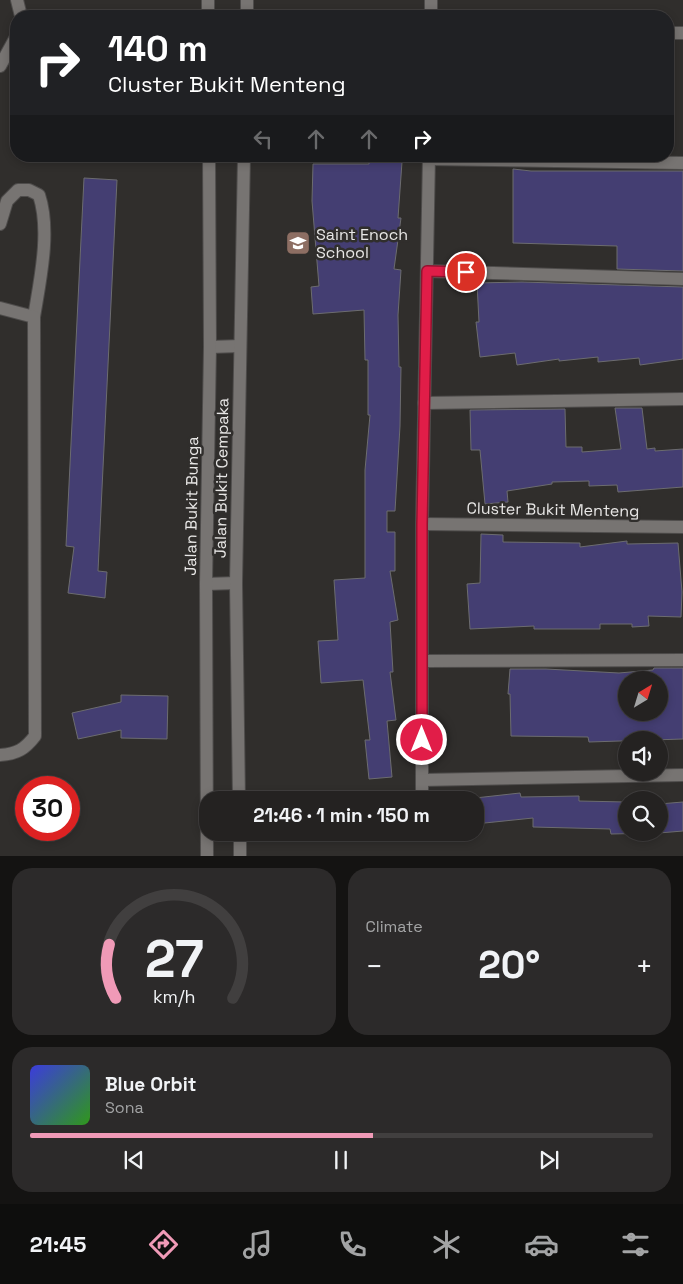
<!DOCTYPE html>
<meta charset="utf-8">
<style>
body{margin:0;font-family:"Space Grotesk",sans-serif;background:#2c2a2a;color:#f1f3f6;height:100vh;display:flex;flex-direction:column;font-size:19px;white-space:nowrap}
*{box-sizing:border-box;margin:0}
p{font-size:16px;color:#a3a4a5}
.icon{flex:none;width:28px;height:28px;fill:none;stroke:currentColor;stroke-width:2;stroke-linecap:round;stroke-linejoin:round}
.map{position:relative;height:856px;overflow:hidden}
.side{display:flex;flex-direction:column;gap:12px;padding:12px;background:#141312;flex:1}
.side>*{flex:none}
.top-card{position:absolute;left:10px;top:10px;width:664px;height:152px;border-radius:20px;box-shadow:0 2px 8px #0003,0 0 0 1px #413f3f;background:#202124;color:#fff;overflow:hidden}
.needle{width:32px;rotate:38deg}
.buttons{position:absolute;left:618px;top:671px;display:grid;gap:10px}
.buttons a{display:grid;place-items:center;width:50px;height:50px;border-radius:50%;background:#242221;box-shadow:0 2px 8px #0003,0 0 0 1px #413f3f;font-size:25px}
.speed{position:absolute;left:15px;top:776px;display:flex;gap:10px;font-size:25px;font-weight:700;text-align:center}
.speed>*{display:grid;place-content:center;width:65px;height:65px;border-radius:50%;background:#242221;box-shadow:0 2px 8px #0003,0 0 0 1px #413f3f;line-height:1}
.speed .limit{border:8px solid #d22;background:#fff;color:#111}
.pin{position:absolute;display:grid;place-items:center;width:42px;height:42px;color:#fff;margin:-21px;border:2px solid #fff;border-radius:50%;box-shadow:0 1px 5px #0007}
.me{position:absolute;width:55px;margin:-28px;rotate:0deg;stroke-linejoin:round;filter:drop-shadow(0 0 4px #0008)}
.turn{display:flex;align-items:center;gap:18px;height:105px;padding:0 15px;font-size:22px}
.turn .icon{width:65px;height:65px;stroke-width:2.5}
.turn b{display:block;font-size:35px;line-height:42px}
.lanes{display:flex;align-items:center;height:48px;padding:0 15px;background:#0003;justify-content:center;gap:25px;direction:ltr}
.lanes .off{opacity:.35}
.big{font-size:38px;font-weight:600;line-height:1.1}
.side .widget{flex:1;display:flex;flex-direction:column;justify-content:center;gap:8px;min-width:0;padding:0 18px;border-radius:20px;background:#2c2a2a}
.side .dial{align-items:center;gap:0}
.dial svg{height:130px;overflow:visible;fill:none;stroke:#413f3f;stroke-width:7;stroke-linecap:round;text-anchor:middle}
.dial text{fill:#f1f3f6;stroke:none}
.song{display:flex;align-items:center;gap:15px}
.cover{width:60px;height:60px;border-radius:8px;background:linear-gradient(135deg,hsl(240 70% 55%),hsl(110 70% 35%))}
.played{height:5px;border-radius:2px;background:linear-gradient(90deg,#f09ab7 55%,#413f3f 55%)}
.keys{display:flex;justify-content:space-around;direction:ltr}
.heat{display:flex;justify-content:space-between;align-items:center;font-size:28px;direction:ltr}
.side .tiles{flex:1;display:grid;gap:12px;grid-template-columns:1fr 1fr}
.widget:last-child{grid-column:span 2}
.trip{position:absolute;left:199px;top:791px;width:285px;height:50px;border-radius:20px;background:#242221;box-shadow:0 2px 8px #0003,0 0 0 1px #413f3f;font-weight:600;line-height:50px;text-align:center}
.tab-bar{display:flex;height:80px;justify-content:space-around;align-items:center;background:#0e0e0d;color:#a3a4a5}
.tab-bar .icon{width:35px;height:35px}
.tab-bar .active{color:#f09ab7}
.tab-bar b{font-size:22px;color:#f1f3f6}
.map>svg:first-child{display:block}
.building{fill:#443e72;stroke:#6c6c6f;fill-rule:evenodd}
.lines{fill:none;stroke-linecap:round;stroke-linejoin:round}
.street-casing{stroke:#4e4c4b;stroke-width:14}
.street{stroke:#777472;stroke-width:12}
.route-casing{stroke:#92132f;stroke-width:12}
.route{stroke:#e11d48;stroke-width:9}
.labels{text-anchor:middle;stroke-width:5;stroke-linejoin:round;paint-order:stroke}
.poi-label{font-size:16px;fill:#e8e7e6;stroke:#302e2c;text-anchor:start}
.street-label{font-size:16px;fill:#e8e7e6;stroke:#302e2c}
</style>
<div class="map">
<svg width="683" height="857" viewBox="0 0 683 857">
<rect width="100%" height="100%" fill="#302e2c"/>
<g class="building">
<path d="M 369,160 L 402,162 L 398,218 L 401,218 L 394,269 L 401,270 L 398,315 L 399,367 L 401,367 L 400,426 L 395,511 L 387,511 L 387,532 L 395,532 L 395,571 L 390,571 L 398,620 L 390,622 L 393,672 L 390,672 L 396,720 L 387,721 L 392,777 L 369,779 L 365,740 L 370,740 L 363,680 L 321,683 L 318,641 L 338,640 L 334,580 L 365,578 L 365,470 L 370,415 L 368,415 L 368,360 L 365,360 L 364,310 L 313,314 L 311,287 L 319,286 L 312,201 L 313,164 L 369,164 Z"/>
<path d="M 513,169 L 531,171 L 683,171 L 683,271 L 617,269 L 617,246 L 513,243 Z"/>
<path d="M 84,178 L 117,180 L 98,571 L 107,572 L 105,598 L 68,593 L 74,547 L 66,546 Z"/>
<path d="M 522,282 L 683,287 L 683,359 L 640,365 L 639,358 L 598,362 L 598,357 L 559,361 L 559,359 L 517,365 L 515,353 L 480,357 L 476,322 L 479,322 L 477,283 Z"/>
<path d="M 615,408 L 642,408 L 647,449 L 655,448 L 655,451 L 683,449 L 683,487 L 618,492 L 617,485 L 589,486 L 589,481 L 552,482 L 552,484 L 507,491 L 508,502 L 485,504 L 480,450 L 471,450 L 470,410 L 565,409 L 566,447 L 582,447 L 582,452 L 621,449 Z"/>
<path d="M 481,534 L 503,535 L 503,542 L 580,543 L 580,547 L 627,541 L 627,544 L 678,543 L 682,592 L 681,617 L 648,616 L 649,626 L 632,627 L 632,624 L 600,624 L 600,629 L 534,629 L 534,626 L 470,629 L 467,584 L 480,583 Z"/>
<path d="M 654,668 L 683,668 L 683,739 L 589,742 L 588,737 L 511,736 L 510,694 L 508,694 L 510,669 L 546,669 L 619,673 L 653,670 ZM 626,680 L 659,680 L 659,712 L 626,712 Z"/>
<path d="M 121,695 L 168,696 L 167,739 L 121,738 L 121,730 L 78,739 L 72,713 L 121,702 Z"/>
<path d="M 520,793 L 521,797 L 579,796 L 579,801 L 626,802 L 626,832 L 659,832 L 659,804 L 683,802 L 683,831 L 659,833 L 611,834 L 610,829 L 533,827 L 533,818 L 475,824 L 475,798 Z"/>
</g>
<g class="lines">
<defs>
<g id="street">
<path d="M 17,0 L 21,16"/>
<path d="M 208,16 L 208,0"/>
<path d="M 247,16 L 247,0"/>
<path d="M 431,16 L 431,0"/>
<path d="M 668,33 L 683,33"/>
<path d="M 0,66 L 16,37"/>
<path d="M 429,159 L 683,163"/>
<path d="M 0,224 L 7,201 L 18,190 L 29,190 L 39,195 C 51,231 40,280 34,317"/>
<path d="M 427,271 L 683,279"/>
<path d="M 0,308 L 34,317 L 35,736 C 25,749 17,754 0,755"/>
<path d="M 210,347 L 240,346"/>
<path d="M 424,403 L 683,399"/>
<path d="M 422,524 L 683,527"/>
<path d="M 206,584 L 236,583"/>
<path d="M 422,661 L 683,660"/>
<path d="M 422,780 L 683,775"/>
<path d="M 239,800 L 236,583 L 244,156"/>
<path d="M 422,800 L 422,524 L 429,156"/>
<path d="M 240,832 L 240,857"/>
<path d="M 207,857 L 206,584 L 210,347 L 209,156"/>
</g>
</defs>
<use href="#street" class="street-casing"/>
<use href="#street" class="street"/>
</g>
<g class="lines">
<defs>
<path id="route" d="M 422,740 L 422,524 L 427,271 L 466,272"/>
</defs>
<use href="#route" class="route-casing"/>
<use href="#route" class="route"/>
</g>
<defs>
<symbol id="school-square" viewBox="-11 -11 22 22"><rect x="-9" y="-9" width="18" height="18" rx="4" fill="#8d6e63" stroke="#302e2c"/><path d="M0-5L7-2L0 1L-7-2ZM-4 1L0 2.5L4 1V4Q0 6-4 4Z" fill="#fff"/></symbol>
</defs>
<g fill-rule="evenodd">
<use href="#school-square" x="284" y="229" width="28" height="28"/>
</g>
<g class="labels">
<g class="poi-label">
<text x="316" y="240">Saint Enoch<tspan x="316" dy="18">School</tspan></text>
</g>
<g class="street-label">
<text transform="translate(221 478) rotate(-89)" y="6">Jalan Bukit Cempaka</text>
<text transform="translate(191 506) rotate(-89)" y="6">Jalan Bukit Bunga</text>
<text transform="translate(553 509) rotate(1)" y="6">Cluster Bukit Menteng</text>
</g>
</g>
</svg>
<div class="buttons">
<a><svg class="needle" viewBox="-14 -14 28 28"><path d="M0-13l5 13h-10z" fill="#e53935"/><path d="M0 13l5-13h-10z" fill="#a3a4a5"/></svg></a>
<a><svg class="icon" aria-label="sound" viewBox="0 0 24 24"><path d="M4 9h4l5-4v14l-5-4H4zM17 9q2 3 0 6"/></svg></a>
<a><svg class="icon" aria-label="search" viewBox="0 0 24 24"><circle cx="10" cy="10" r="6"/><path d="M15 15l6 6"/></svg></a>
</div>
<div class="speed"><div class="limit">30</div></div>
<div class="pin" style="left:466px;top:272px;background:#d93025"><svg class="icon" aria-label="arrive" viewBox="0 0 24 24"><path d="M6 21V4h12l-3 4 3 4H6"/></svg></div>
<svg class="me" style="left:422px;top:740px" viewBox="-20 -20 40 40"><circle r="17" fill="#e11d48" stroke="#fff" stroke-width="3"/><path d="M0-11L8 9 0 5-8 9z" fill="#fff"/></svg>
<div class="trip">21:46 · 1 min · 150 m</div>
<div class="top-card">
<div class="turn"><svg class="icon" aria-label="right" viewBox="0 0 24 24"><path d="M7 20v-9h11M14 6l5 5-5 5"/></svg><div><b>140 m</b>Cluster Bukit Menteng</div></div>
<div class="lanes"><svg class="icon off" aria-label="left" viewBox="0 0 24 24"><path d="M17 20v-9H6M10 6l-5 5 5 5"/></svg><svg class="icon off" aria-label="ahead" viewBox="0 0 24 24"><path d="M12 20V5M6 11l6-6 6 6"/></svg><svg class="icon off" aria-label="ahead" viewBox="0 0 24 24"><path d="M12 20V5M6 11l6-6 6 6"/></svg><svg class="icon" aria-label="right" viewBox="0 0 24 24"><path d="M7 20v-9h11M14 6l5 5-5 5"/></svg></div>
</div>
</div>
<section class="side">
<div class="tiles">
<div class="widget dial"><svg viewBox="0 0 100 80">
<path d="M14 69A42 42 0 1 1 86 69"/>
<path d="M14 69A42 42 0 0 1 10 36" stroke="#f09ab7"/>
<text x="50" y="56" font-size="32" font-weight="700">27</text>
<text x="50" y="72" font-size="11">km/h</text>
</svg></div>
<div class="widget"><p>Climate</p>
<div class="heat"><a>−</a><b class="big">20°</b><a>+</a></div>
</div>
<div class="widget">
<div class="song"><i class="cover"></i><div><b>Blue Orbit</b><p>Sona</p></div></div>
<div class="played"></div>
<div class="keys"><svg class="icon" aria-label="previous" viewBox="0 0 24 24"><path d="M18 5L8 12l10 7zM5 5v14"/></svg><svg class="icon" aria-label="pause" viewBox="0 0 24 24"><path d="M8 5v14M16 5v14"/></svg><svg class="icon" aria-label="next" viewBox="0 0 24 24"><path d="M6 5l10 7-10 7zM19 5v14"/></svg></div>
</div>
</div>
</section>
<nav class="tab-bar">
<b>21:45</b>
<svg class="icon active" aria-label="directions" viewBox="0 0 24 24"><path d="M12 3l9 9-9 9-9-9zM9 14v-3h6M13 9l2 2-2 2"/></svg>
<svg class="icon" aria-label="music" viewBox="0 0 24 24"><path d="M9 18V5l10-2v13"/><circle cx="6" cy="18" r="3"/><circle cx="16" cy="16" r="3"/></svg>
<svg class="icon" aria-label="phone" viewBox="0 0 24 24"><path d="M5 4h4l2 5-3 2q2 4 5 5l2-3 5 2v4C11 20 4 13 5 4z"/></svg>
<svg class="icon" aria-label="climate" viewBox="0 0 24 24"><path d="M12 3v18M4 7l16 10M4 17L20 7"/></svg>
<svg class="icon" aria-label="car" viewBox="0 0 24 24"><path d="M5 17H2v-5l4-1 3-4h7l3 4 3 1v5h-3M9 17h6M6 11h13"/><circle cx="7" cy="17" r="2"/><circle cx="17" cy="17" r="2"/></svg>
<svg class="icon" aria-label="filters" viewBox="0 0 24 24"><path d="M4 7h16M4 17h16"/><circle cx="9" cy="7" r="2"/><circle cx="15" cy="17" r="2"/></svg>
</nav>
